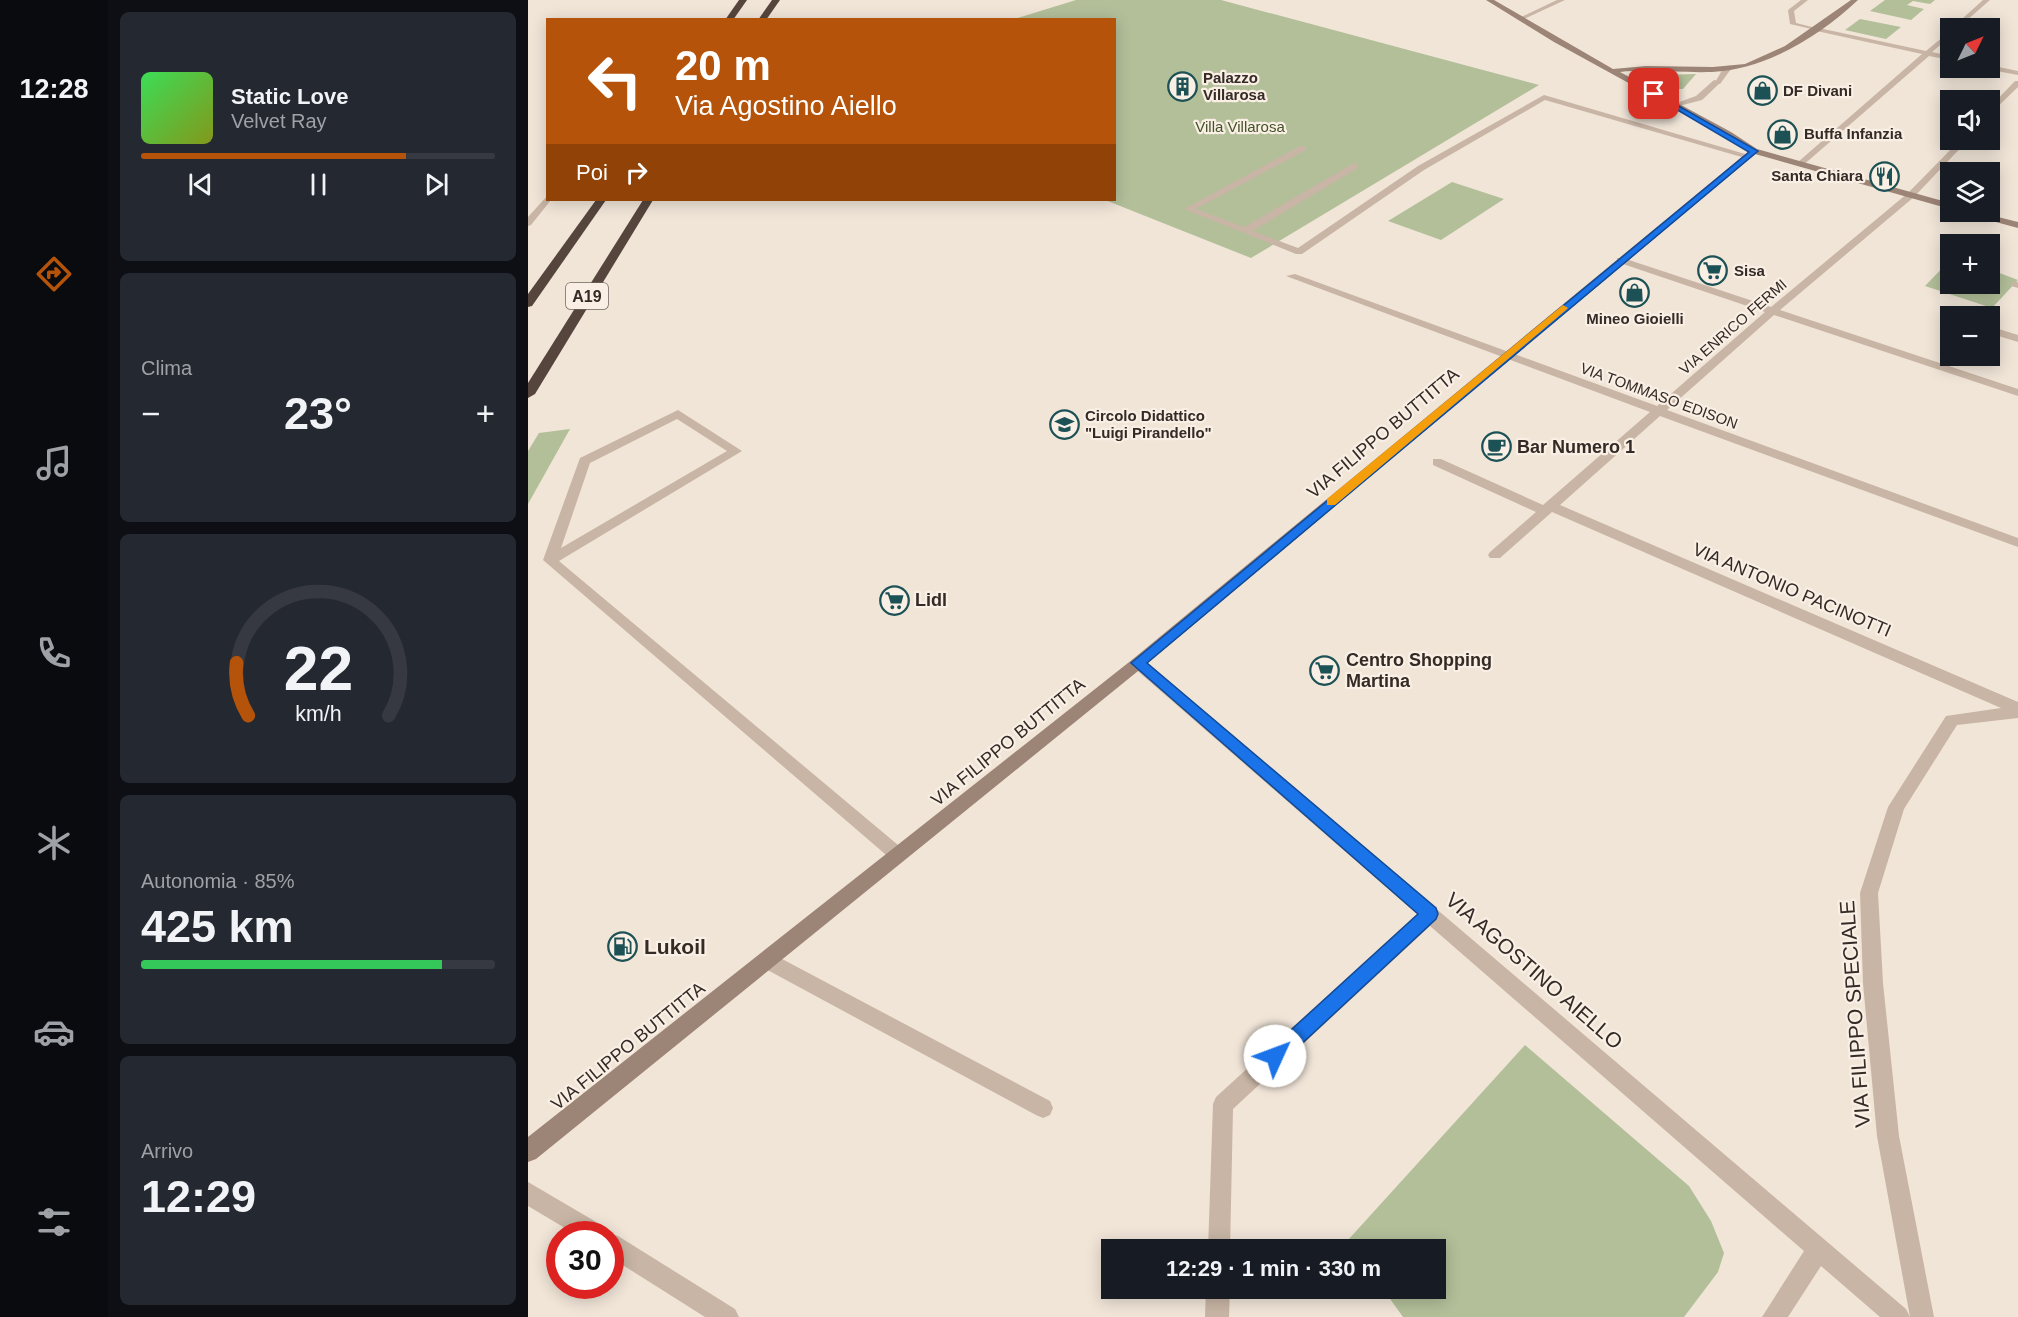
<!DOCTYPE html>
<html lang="it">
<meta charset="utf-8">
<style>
body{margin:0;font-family:Helvetica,sans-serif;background:#242831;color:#f1f3f6;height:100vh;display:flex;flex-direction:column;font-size:22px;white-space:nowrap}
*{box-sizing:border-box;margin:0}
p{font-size:20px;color:#9ea1a6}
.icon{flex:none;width:33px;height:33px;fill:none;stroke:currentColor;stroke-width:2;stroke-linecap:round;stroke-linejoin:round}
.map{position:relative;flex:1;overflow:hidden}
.drawer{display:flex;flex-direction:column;gap:12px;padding:12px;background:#0d0f14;width:420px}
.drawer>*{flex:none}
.top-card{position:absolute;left:18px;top:18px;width:570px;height:183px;border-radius:0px;box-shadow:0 3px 15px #0003;background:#b45309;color:#fff;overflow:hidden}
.needle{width:39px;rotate:47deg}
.controls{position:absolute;left:1412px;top:18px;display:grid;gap:12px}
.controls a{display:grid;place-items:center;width:60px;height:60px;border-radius:0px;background:#171b24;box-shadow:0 3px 15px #0003;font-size:30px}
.speed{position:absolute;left:18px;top:1221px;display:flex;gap:12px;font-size:30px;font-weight:700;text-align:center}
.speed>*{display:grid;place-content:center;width:78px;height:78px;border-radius:50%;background:#171b24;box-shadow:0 3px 15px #0003;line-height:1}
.speed .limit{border:9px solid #d22;background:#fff;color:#111}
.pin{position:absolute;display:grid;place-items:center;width:51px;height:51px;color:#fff;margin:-26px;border-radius:12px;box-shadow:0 3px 9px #0006}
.me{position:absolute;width:66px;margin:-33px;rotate:47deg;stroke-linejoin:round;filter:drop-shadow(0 0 4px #0008)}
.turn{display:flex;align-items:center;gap:21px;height:126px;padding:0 30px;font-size:27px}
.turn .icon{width:78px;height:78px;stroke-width:2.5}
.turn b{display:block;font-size:42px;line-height:51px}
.then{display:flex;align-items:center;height:57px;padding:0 30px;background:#0003;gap:12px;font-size:22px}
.big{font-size:45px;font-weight:600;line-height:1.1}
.drawer .card{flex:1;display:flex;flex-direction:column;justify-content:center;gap:9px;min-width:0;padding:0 21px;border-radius:9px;background:#242831}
.drawer .dial{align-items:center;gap:0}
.dial svg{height:156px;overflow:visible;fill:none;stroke:#363941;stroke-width:7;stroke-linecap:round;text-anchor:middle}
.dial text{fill:#f1f3f6;stroke:none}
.song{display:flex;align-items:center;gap:18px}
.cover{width:72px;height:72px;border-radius:9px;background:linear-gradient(135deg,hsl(130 70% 55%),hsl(70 70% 35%))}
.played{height:6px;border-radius:3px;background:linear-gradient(90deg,#b45309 75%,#363941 75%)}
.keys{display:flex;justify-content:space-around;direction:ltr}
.heat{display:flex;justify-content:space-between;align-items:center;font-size:33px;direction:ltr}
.charge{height:9px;border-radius:4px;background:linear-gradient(90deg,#34c759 85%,#363941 0)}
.trip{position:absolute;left:573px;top:1239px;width:345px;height:60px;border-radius:0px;background:#171b24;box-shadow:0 3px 15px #0003;font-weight:600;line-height:60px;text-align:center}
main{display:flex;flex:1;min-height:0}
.dock{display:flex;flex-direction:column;width:108px;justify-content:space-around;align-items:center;background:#090b0e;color:#9ea1a6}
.dock .icon{width:42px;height:42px}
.dock .current{color:#b45309}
.dock b{font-size:27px;color:#f1f3f6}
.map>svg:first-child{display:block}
.green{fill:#b2bf99}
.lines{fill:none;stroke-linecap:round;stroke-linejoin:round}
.lane{fill:#c8b5a5;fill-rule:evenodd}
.street{fill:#c8b5a5;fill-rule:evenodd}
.secondary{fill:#9c8476;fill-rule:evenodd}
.highway{fill:#55453d;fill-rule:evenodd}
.route{fill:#1a73e8;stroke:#114b97;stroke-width:1.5}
.slow{fill:#f59e0b}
.labels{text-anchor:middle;stroke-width:4.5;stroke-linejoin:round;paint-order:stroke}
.far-poi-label{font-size:15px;font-weight:bold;fill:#342a26;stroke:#f9efe4;text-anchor:start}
.far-park-label{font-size:15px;fill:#43522a;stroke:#f9efe4}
.far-street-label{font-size:15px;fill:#342a26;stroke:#f9efe4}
.shield{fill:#f9efe4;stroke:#6f655f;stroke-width:1.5}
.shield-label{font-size:16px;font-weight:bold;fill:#342a26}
.street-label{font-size:18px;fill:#342a26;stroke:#f9efe4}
.poi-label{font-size:18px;font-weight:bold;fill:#342a26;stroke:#f9efe4;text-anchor:start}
.near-poi-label{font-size:21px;font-weight:bold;fill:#342a26;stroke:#f9efe4;text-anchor:start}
.near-street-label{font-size:21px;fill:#342a26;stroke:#f9efe4}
</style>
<main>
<nav class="dock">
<b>12:28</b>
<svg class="icon current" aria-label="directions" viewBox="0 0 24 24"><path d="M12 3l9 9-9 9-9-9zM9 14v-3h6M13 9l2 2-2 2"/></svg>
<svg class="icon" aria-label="music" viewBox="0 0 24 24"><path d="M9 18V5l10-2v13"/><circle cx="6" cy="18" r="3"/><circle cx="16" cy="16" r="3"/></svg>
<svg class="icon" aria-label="phone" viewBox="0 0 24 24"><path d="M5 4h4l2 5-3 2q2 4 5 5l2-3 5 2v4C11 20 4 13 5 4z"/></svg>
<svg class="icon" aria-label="climate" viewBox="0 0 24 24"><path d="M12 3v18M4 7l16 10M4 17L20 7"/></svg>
<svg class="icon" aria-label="car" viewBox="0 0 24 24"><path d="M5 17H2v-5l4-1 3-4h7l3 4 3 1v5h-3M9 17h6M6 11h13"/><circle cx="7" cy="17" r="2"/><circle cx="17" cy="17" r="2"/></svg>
<svg class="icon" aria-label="filters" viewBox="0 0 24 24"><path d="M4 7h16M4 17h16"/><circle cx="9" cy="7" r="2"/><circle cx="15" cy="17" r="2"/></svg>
</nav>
<section class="drawer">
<div class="card">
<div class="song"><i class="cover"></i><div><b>Static Love</b><p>Velvet Ray</p></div></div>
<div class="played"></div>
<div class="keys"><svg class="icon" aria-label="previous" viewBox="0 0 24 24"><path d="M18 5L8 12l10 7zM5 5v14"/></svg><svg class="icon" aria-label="pause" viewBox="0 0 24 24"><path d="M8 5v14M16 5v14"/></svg><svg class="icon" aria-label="next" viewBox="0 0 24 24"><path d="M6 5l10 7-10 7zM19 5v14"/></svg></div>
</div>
<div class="card"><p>Clima</p>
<div class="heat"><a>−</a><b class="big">23°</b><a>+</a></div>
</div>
<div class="card dial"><svg viewBox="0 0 100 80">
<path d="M14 69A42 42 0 1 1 86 69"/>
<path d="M14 69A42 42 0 0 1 8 42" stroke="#b45309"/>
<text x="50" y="56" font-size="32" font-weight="700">22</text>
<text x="50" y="72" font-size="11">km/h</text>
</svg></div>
<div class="card"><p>Autonomia · 85%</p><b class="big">425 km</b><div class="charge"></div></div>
<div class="card"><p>Arrivo</p><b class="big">12:29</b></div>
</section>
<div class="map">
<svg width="1490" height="1317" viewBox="0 0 1490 1317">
<rect width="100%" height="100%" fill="#f1e5d8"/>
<g class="green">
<path d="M 548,0 L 693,0 L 1011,85 L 723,258 L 577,200 L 586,200 L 586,20 L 483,20 Z"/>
<path d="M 1357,0 L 1407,0 L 1402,4 L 1385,1 L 1379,5 L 1396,9 L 1383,20 L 1342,11 Z"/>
<path d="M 1332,19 L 1373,27 L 1358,39 L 1317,30 Z"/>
<path d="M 1168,74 L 1155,89 L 1138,89 L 1121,81 L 1133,75 Z"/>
<path d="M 924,182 L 976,199 L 913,240 L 860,221 Z"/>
<path d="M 1422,260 L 1422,284 L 1461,284 L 1461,269 L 1490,280 L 1464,308 L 1397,286 Z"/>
<path d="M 42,429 L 0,504 L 0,451 L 11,433 Z"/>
<path d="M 997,1045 L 1161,1186 L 1183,1221 L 1196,1253 L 1190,1272 L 1156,1317 L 875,1317 L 855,1289 L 908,1288 L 908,1250 L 827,1249 L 820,1240 Z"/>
</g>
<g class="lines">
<g class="lane">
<path d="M 1273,0 L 1280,0 L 1266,11 L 1268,23 L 1288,28 L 1288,30 L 1262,24 L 1260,10 Z"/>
<path d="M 1186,80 L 1193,82 L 1174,100 L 1147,107 L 1143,105 L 1168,96 Z"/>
<path d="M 1016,95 L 1224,156 L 1217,158 L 1017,100 L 896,170 L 774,254 L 768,254 L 656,209 L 772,146 L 778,146 L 778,150 L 668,209 L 716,227 L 824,164 L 830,164 L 830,168 L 725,231 L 770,248 L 890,166 Z"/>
<path d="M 1483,282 L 1490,282 L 1490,288 L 1483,286 Z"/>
<path d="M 1461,326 L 1490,335 L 1490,342 L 1461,333 Z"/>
<path d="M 150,410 L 214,451 L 31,561 L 376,850 L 379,855 L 376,860 L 370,863 L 364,860 L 15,560 L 52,458 ZM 149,419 L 199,451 L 33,548 L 62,463 Z"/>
</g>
<g class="street">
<path d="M 1029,0 L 1037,0 L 994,20 L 989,19 Z"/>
<path d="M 1455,0 L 1462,0 L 1430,28 L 1424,28 Z"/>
<path d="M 1286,27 L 1398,51 L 1422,31 L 1422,37 L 1404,52 L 1422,56 L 1422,60 L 1401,56 L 1273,167 L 1269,164 L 1270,162 L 1394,54 L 1284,30 Z"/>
<path d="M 1461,65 L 1490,71 L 1490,75 L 1458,69 Z"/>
<path d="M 1196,67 L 1203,69 L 1192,84 L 1186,84 Z"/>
<path d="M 1487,81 L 1490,81 L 1490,87 L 1461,115 L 1461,108 Z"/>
<path d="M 1432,140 L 1440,140 L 1386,197 L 1252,310 L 1490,389 L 1490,396 L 1246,315 L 1139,410 L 1490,538 L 1490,547 L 1132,416 L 1032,505 L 1490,702 L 1490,718 L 1429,725 L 1376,809 L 1350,893 L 1355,983 L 1371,1136 L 1406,1317 L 1382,1317 L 1349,1136 L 1335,983 L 1332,893 L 1360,807 L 1418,716 L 1473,708 L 1024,512 L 972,558 L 962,558 L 960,555 L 962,552 L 1008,512 L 905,465 L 905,459 L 913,459 L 1015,505 L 1122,412 L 758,276 L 767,274 L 1129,406 L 1237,312 L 1089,262 L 1089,258 L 1095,258 L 1243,307 L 1380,193 Z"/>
<path d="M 20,195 L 20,200 L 23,200 L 3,225 L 0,226 L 0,217 Z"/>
<path d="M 610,657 L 615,659 L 1378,1309 L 1382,1317 L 1352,1317 L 1293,1266 L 1260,1317 L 1234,1317 L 1276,1251 L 902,926 L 705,1109 L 702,1250 L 680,1250 L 685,1104 L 688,1097 L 889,914 L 605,667 L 602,663 L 605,659 Z"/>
<path d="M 239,951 L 522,1101 L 525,1108 L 522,1115 L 515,1118 L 508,1115 L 232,966 L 230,960 L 232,954 Z"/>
<path d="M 0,1182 L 75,1226 L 78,1234 L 82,1233 L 90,1236 L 207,1309 L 211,1317 L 177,1317 L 82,1257 L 82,1234 L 47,1234 L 0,1206 Z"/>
<path d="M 678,1288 L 702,1288 L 701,1317 L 677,1317 Z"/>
</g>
<g class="secondary">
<path d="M 958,0 L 966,0 L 1085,69 L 1118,66 L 1185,67 L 1217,64 L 1257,46 L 1323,0 L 1330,0 C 1292,36 1237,70 1184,72 C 1153,73 1122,69 1092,72 L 1203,132 L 1229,149 L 1422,203 L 1422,209 L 1227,154 L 615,667 L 8,1159 L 0,1162 L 0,1137 L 605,659 L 1221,151 L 1197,136 L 1026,42 Z"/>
<path d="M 1437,212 L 1450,212 L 1490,222 L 1490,228 L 1438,214 Z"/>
</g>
<g class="highway">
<path d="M 211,0 L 219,0 L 205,20 L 197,20 Z"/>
<path d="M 244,0 L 252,0 L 238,20 L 230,20 Z"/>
<path d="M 68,200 L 78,200 L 4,306 L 0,307 L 0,294 Z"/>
<path d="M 115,200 L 125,200 L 7,394 L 0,398 L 0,383 Z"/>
</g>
</g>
<path class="route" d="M 1126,92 L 1230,151 L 619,663 L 908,908 L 910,914 L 908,919 L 753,1063 L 747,1065 L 741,1063 L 738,1056 L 741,1050 L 890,914 L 603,663 L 1221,152 L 1124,95 Z"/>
<path class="slow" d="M 1035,305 L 1040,308 L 1038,310 L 807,505 L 799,505 L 799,499 Z"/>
<defs>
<symbol id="building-ring" viewBox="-11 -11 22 22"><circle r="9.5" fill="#f9efe4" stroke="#1c5155" stroke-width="1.5"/><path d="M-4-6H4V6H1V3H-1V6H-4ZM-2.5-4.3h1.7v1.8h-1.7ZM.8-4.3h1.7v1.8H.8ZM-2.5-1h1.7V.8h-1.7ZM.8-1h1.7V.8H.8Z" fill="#1c5155"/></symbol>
<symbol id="shop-ring" viewBox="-11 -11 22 22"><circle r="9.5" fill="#f9efe4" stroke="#1c5155" stroke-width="1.5"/><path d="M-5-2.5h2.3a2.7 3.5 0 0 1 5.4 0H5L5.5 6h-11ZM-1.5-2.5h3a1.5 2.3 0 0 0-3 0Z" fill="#1c5155"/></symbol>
<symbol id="restaurant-ring" viewBox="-11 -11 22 22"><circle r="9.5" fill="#f9efe4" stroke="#1c5155" stroke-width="1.5"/><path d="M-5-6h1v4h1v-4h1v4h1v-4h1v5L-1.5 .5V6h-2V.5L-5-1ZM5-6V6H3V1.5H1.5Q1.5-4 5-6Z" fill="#1c5155"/></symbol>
<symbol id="supermarket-ring" viewBox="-11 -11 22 22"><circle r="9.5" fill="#f9efe4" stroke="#1c5155" stroke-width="1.5"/><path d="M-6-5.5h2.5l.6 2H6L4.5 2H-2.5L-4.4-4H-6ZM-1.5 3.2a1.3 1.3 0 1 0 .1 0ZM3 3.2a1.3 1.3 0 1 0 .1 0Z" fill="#1c5155"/></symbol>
<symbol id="school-ring" viewBox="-11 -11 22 22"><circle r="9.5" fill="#f9efe4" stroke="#1c5155" stroke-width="1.5"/><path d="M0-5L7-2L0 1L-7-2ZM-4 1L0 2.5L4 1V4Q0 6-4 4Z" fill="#1c5155"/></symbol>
<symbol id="cafe-ring" viewBox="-11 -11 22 22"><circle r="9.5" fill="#f9efe4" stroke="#1c5155" stroke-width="1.5"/><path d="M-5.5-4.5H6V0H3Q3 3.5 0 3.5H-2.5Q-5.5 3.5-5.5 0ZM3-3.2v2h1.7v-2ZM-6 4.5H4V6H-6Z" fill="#1c5155"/></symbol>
<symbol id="fuel-ring" viewBox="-11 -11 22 22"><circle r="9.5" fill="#f9efe4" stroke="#1c5155" stroke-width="1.5"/><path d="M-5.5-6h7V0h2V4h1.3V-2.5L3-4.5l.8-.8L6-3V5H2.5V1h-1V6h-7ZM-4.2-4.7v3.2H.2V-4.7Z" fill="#1c5155"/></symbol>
</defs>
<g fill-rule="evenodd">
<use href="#building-ring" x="638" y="70" width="33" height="33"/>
<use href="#shop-ring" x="1218" y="74" width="33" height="33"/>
<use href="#shop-ring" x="1238" y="118" width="33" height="33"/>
<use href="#restaurant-ring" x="1340" y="160" width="33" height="33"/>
<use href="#supermarket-ring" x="1168" y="254" width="33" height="33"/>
<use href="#shop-ring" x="1090" y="276" width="33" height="33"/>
<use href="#school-ring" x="520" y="408" width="33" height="33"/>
<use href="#cafe-ring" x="952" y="430" width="33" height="33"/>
<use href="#supermarket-ring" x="350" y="584" width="33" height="33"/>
<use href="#supermarket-ring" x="780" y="654" width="33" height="33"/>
<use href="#fuel-ring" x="78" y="930" width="33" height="33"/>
</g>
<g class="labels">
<g class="far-poi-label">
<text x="675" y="83">Palazzo<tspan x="675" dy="17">Villarosa</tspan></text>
<text x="1255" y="96">DF Divani</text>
<text x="1276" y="139">Buffa Infanzia</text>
<text x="1335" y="181" text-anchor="end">Santa Chiara</text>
<text x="1206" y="276">Sisa</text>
<text x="1107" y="324" text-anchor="middle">Mineo Gioielli</text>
<text x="557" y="421">Circolo Didattico<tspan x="557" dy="17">"Luigi Pirandello"</tspan></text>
</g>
<g class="far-park-label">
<text x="712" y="132">Villa Villarosa</text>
</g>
<g class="far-street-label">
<text transform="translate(1205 327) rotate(-41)" y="5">VIA ENRICO FERMI</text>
<text transform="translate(1131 396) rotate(20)" y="5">VIA TOMMASO EDISON</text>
</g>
<rect class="shield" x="38" y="283" width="42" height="26" rx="4.5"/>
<g class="shield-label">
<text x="59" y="302">A19</text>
</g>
<g class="street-label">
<text transform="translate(855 433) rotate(-40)" y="6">VIA FILIPPO BUTTITTA</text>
<text transform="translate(1264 590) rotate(23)" y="6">VIA ANTONIO PACINOTTI</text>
<text transform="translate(480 742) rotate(-39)" y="6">VIA FILIPPO BUTTITTA</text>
<text transform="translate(100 1046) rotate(-39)" y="6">VIA FILIPPO BUTTITTA</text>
</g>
<g class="poi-label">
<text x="989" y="453">Bar Numero 1</text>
<text x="387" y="606">Lidl</text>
<text x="818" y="666">Centro Shopping<tspan x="818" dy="21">Martina</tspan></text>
</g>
<g class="near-poi-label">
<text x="116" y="954">Lukoil</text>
</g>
<g class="near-street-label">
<text transform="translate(1006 971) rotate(41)" y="7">VIA AGOSTINO AIELLO</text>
<text transform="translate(1327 1014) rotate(-94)" y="7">VIA FILIPPO SPECIALE</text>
</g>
</g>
</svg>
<div class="controls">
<a><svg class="needle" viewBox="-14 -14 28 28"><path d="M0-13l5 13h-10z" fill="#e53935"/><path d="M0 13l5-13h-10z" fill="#9ea1a6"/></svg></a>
<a><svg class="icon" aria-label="sound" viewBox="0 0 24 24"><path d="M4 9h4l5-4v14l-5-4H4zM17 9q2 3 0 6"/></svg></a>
<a><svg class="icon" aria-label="layers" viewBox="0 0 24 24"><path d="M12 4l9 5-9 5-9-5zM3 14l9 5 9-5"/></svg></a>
<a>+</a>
<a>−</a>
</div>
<div class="speed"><div class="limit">30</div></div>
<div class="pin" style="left:1126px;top:94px;background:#d93025"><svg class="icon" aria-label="arrive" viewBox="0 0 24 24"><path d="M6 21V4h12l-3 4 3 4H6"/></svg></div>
<svg class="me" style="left:747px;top:1056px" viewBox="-20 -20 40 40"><circle r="19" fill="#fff"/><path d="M0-13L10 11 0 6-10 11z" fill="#1a73e8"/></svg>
<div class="trip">12:29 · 1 min · 330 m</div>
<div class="top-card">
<div class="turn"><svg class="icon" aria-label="left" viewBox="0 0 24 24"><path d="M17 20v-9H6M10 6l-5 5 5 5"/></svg><div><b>20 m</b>Via Agostino Aiello</div></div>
<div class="then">Poi<svg class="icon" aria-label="right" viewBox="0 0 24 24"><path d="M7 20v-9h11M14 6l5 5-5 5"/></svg></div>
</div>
</div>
</main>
